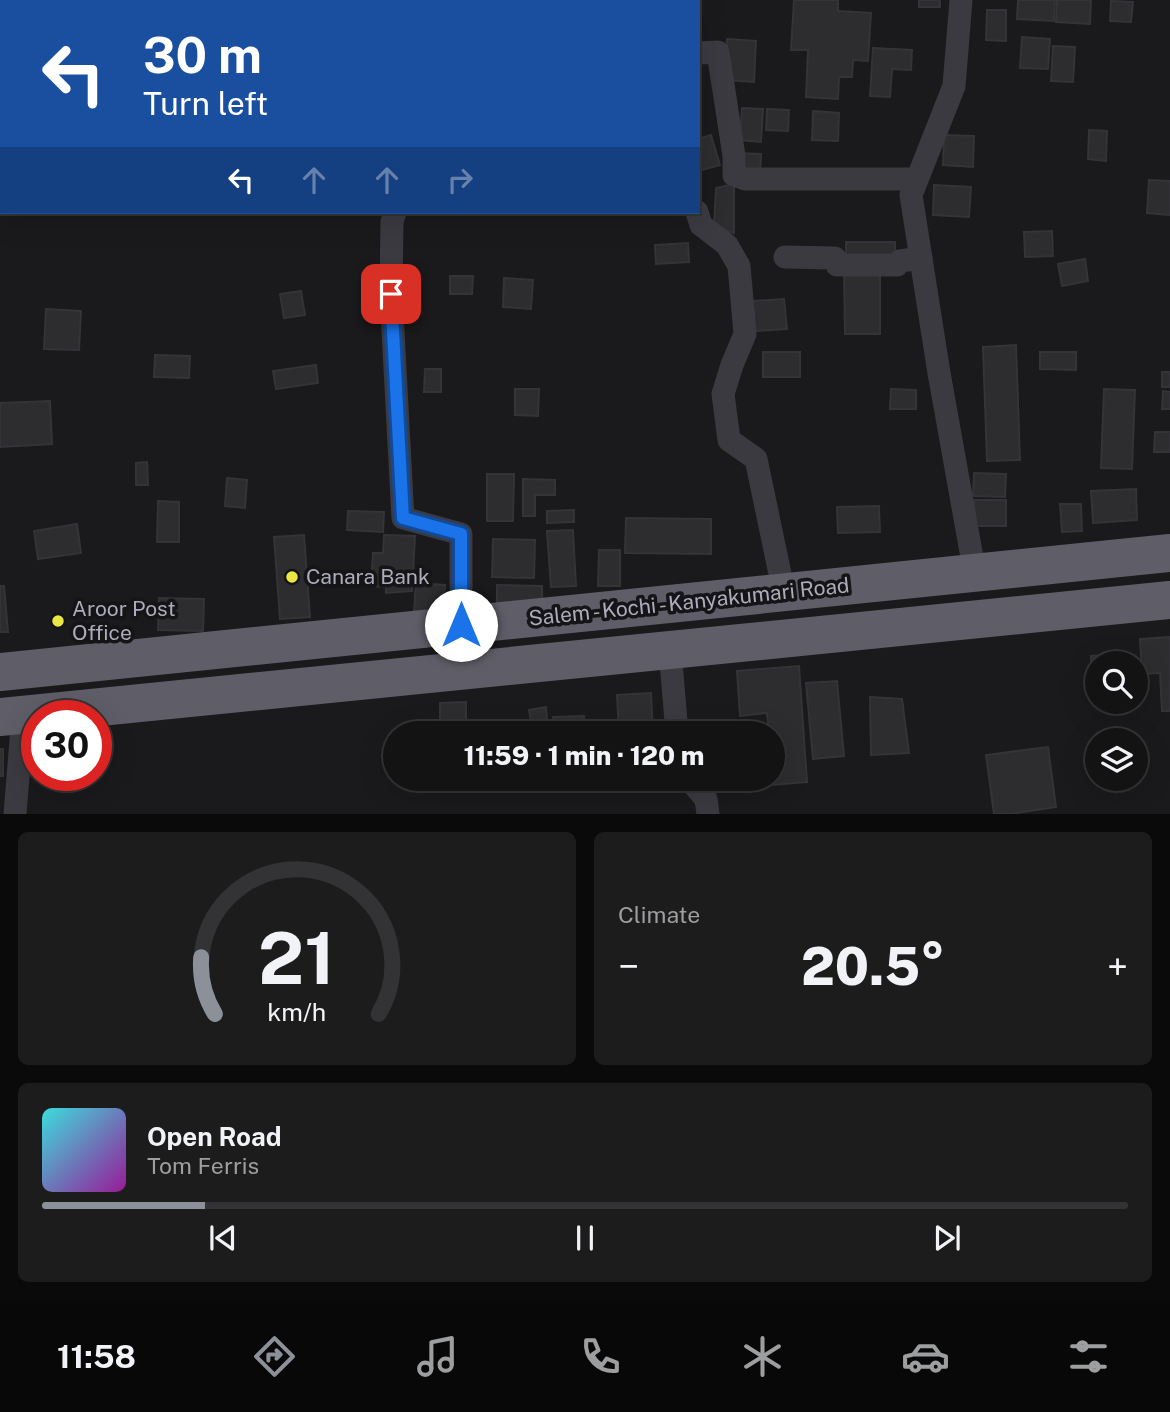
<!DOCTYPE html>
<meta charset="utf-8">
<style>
body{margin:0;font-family:"Public Sans",sans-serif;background:#1d1c1d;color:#f1f3f6;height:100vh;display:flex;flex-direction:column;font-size:26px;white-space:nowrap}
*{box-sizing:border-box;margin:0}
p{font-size:23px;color:#9d9ea0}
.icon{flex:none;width:38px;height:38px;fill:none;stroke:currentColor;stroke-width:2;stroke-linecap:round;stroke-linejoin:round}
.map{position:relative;height:814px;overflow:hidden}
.side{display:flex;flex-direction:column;gap:18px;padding:18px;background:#0b0a0b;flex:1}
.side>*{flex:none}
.top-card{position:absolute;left:0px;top:0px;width:700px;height:214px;box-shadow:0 7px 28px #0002,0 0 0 2px #333234;background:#1a4fa0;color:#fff;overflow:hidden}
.controls{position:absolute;left:1085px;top:651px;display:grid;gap:14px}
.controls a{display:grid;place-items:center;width:63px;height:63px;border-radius:50%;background:#141314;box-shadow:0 7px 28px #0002,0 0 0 2px #333234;font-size:35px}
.speed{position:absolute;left:21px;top:700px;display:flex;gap:14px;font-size:35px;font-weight:700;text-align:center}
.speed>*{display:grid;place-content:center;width:91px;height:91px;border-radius:50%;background:#141314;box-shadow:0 7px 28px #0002,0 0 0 2px #333234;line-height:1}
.speed .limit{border:10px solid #d22;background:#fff;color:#111}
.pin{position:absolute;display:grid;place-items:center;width:60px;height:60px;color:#fff;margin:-30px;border-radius:14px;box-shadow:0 4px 10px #0006}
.me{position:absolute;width:77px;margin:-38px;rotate:0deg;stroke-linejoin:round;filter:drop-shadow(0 0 5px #0008)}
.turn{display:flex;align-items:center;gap:24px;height:147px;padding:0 28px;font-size:32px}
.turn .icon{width:91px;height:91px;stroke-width:2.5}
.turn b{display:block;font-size:49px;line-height:60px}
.lanes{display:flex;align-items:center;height:66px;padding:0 28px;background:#0003;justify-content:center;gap:35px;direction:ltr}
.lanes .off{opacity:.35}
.big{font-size:52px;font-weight:800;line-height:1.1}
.side .card{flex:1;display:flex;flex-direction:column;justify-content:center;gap:10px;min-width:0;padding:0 24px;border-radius:10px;background:#1d1c1d}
.side .dial{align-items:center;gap:0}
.dial svg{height:182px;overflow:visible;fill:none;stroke:#333234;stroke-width:7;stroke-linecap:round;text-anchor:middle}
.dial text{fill:#f1f3f6;stroke:none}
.song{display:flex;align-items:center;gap:21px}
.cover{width:84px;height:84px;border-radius:10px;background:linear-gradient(135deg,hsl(180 70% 55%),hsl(300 70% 35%))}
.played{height:7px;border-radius:4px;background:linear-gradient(90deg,#8c9099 15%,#333234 15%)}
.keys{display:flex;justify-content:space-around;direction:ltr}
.heat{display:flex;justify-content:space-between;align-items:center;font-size:38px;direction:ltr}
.side .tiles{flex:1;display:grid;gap:18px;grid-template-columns:1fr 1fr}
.card:last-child{grid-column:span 2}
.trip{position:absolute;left:383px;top:721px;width:402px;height:70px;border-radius:35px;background:#141314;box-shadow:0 7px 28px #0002,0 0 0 2px #333234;font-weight:800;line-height:70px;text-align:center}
.dock{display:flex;height:112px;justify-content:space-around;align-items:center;background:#080808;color:#9d9ea0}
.dock .icon{width:49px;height:49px}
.dock .selected{color:#8c9099}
.dock b{font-size:32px;color:#f1f3f6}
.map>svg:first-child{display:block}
.building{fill:#2d2c2f;stroke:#343337;stroke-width:2}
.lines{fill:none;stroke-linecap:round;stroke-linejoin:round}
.minor{stroke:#3b3a40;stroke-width:23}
.trunk{stroke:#5f5e68;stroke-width:38}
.route-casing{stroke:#114b97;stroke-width:18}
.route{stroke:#1a73e8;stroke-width:12}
.poi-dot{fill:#eae742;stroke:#151416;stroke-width:2.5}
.labels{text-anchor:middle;stroke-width:7;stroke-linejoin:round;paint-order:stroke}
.poi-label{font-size:21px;fill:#acacba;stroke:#151416;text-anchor:start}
.street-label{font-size:21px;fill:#acacba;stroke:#151416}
</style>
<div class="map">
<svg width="1170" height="814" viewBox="0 0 1170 814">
<rect width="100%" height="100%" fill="#1a191b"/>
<g class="building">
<path d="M 794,0 L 838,0 L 838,11 L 871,13 L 868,61 L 853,60 L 852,77 L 839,77 L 838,99 L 806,97 L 808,50 L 791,50 Z"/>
<rect x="919" y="0" width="21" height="7"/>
<path d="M 1018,0 L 1055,0 L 1054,21 L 1017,19 Z"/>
<path d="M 1057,0 L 1091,0 L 1090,24 L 1056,22 Z"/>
<path d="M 1111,1 L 1133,2 L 1131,22 L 1110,21 Z"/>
<path d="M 987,10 L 1006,10 L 1006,41 L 986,40 Z"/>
<path d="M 1022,37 L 1050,39 L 1048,69 L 1020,68 Z"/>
<path d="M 727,39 L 756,41 L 754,82 L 725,80 Z"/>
<path d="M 1053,46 L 1075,47 L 1073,82 L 1051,81 Z"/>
<path d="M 873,48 L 912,50 L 911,70 L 892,69 L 890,97 L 870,96 Z"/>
<path d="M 742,108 L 763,109 L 761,142 L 740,140 Z"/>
<path d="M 767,109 L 789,110 L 788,131 L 766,130 Z"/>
<path d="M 813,111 L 839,113 L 838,141 L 812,140 Z"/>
<path d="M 1089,130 L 1107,131 L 1106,161 L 1088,159 Z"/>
<path d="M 711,135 L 720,165 L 698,171 L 698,139 Z"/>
<path d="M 944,135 L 974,136 L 973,167 L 943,165 Z"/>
<path d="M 738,153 L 761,154 L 760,175 L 737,174 Z"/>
<path d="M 1149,180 L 1170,181 L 1170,215 L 1147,213 Z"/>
<path d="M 734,184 L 734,233 L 714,226 L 716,188 Z"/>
<path d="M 934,185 L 971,187 L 969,217 L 933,215 Z"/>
<path d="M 1052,231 L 1053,256 L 1025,257 L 1024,232 Z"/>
<rect x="846" y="242" width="49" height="20"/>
<path d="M 688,243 L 689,262 L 656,264 L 655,245 Z"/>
<path d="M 1085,259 L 1088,281 L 1062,286 L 1058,264 Z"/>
<path d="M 844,270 L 880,270 L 880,334 L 845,334 Z"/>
<path d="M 450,276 L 473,276 L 472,294 L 450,294 Z"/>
<path d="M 504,278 L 533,280 L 531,309 L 503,307 Z"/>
<path d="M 301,291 L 305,315 L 284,318 L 280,294 Z"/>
<path d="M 784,299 L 787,329 L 755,331 L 753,301 Z"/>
<path d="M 46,309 L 81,311 L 79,350 L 44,349 Z"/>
<path d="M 1016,345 L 1020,460 L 987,461 L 983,347 Z"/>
<rect x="763" y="352" width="37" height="25"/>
<path d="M 1040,352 L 1076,352 L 1076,370 L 1040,369 Z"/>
<path d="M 155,355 L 190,356 L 189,378 L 154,377 Z"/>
<path d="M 316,365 L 318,383 L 276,389 L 273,371 Z"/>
<path d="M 425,369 L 441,369 L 441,392 L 424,392 Z"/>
<rect x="1162" y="372" width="8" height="15"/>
<path d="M 515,389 L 539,389 L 538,416 L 515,415 Z"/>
<path d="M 891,389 L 916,390 L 916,409 L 890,409 Z"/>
<path d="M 1104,389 L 1135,390 L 1132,469 L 1101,468 Z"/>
<path d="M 1163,391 L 1170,392 L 1170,409 L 1162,409 Z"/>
<path d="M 50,401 L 52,444 L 0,447 L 0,403 Z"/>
<path d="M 1155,432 L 1170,432 L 1170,452 L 1154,452 Z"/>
<path d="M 147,462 L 148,485 L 136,485 L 136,463 Z"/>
<path d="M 974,473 L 1006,474 L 1005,497 L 973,496 Z"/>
<path d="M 487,474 L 514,474 L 513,521 L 487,521 Z"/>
<path d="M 227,478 L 247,480 L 245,508 L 225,506 Z"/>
<path d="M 523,479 L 555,480 L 555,495 L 535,495 L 535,516 L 523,516 Z"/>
<path d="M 1136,489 L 1137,520 L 1093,523 L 1091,491 Z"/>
<rect x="974" y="500" width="32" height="26"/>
<path d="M 158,501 L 179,502 L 179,542 L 157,542 Z"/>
<path d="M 1060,504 L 1081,504 L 1082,531 L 1062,532 Z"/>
<path d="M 879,506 L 880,532 L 838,533 L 837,507 Z"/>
<path d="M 574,510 L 574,522 L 547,523 L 547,511 Z"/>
<path d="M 348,511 L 384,512 L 383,532 L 347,530 Z"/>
<path d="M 626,518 L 711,519 L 711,554 L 625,553 Z"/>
<path d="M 77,524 L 81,553 L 38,559 L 34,531 Z"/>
<path d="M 573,530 L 576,586 L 551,587 L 547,531 Z"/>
<path d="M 304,535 L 310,617 L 280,619 L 274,537 Z"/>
<path d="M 384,535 L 415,536 L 412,591 L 386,593 L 386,587 L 371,586 L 373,553 L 383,553 Z"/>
<path d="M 493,539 L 535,540 L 534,578 L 492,577 Z"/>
<path d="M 599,550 L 620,550 L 620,586 L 598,586 Z"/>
<path d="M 416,583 L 445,585 L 443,614 L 414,612 Z"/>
<path d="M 497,585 L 542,586 L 542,606 L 497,605 Z"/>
<path d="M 0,586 L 4,586 L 8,632 L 0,632 Z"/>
<path d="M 159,598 L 204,599 L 203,631 L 158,630 Z"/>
<path d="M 1170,637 L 1170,711 L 1162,711 L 1160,673 L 1142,674 L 1140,639 Z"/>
<path d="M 1128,653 L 1129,663 L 1097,663 L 1097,678 L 1092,678 L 1091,656 Z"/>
<path d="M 799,666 L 807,782 L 772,785 L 774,733 L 769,733 L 767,713 L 740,716 L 737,671 Z"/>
<path d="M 837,681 L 844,756 L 813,759 L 806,683 Z"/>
<path d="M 651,693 L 653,733 L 619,733 L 617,695 Z"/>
<path d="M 870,697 L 902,699 L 909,753 L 871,755 Z"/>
<path d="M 466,702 L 466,733 L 440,733 L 440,703 Z"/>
<path d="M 546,707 L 547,719 L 531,721 L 529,710 Z"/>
<path d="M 584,716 L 586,733 L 543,733 L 542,726 L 554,726 L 553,717 Z"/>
<path d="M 473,721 L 500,722 L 499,733 L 473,733 Z"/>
<path d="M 1048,747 L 1056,807 L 1010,814 L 994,814 L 986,755 Z"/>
<rect x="0" y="749" width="3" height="27"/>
<path d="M 546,779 L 573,779 L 573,789 L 547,791 Z"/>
</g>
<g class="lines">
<g class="minor">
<path d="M 327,0 L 327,2"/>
<path d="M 608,0 L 608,2"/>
<path d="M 961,0 L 954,86 L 911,195 L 939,373 L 975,574"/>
<path d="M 698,53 L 718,52 L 734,156 L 734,175 L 745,179 L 917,179"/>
<path d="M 395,212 L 392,222 L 391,294 L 403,518 L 461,534 L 461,625"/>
<path d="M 697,212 L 701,225 L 727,245 L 739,266 L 745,334 L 732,365 L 723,394 L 729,440 L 756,459 L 784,593"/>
<path d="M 785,257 L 835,258 L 837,265 L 897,265 L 900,261 L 921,258"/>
<path d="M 670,650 L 677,733"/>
<path d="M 689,779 L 706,799 L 708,814"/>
<path d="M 15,814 L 23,715"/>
</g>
<g class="trunk">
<path d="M 0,672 L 1170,553"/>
<path d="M 0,717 L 1170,600"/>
</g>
</g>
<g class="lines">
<defs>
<path id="route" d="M 391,294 L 403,518 L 461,534 L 461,625"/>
</defs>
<use href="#route" class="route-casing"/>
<use href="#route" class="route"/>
</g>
<g class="poi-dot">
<circle cx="292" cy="577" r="7"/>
<circle cx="58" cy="621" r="7"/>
</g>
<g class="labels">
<g class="poi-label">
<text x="306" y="584">Canara Bank</text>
<text x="72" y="616">Aroor Post<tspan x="72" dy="24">Office</tspan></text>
</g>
<g class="street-label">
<text transform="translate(689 602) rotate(-6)" y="7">Salem - Kochi - Kanyakumari Road</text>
</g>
</g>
</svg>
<div class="controls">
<a><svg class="icon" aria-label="search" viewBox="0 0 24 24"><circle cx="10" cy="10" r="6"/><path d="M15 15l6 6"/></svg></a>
<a><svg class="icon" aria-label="layers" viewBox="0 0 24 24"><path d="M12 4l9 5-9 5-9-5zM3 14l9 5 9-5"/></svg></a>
</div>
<div class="speed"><div class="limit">30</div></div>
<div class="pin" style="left:391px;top:294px;background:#d93025"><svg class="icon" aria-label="arrive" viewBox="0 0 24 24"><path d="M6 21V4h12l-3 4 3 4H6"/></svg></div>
<svg class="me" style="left:461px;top:625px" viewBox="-20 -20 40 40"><circle r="19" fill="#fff"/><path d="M0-13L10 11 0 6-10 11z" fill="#1a73e8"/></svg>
<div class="trip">11:59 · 1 min · 120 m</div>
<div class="top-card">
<div class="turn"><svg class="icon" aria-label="left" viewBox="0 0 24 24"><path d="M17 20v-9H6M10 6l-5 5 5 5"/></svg><div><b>30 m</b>Turn left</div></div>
<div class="lanes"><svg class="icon" aria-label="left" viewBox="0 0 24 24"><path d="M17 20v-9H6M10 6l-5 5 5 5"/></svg><svg class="icon off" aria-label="ahead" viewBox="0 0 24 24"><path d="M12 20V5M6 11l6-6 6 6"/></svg><svg class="icon off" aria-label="ahead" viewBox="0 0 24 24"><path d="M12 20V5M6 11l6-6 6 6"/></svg><svg class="icon off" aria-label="right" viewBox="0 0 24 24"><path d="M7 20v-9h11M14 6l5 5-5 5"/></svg></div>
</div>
</div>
<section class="side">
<div class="tiles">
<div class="card dial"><svg viewBox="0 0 100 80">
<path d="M14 69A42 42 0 1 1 86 69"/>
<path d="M14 69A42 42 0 0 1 8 44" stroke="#8c9099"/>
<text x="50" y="56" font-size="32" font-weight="700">21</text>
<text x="50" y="72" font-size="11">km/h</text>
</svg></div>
<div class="card"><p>Climate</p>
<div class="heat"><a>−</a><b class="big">20.5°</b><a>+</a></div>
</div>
<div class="card">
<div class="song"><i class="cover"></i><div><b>Open Road</b><p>Tom Ferris</p></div></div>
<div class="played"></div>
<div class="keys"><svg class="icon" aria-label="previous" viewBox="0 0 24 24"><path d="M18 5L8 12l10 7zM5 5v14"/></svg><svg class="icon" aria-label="pause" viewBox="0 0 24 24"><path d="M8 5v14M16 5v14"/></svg><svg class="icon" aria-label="next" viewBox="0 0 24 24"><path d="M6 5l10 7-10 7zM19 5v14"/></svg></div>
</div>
</div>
</section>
<nav class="dock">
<b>11:58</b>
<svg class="icon selected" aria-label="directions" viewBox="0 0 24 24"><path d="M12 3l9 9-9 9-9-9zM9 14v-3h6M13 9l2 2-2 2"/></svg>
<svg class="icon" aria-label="music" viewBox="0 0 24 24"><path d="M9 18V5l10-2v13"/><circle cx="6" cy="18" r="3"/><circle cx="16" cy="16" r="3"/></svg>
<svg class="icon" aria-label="phone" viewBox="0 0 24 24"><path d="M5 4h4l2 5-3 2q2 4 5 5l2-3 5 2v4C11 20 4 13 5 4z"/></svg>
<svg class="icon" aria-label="climate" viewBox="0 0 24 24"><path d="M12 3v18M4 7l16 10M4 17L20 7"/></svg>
<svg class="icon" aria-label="car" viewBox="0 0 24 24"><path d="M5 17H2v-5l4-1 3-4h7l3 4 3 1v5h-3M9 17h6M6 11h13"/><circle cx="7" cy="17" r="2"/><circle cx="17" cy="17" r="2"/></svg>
<svg class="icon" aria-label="filters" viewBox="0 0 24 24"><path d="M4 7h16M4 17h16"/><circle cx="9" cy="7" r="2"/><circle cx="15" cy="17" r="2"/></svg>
</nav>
